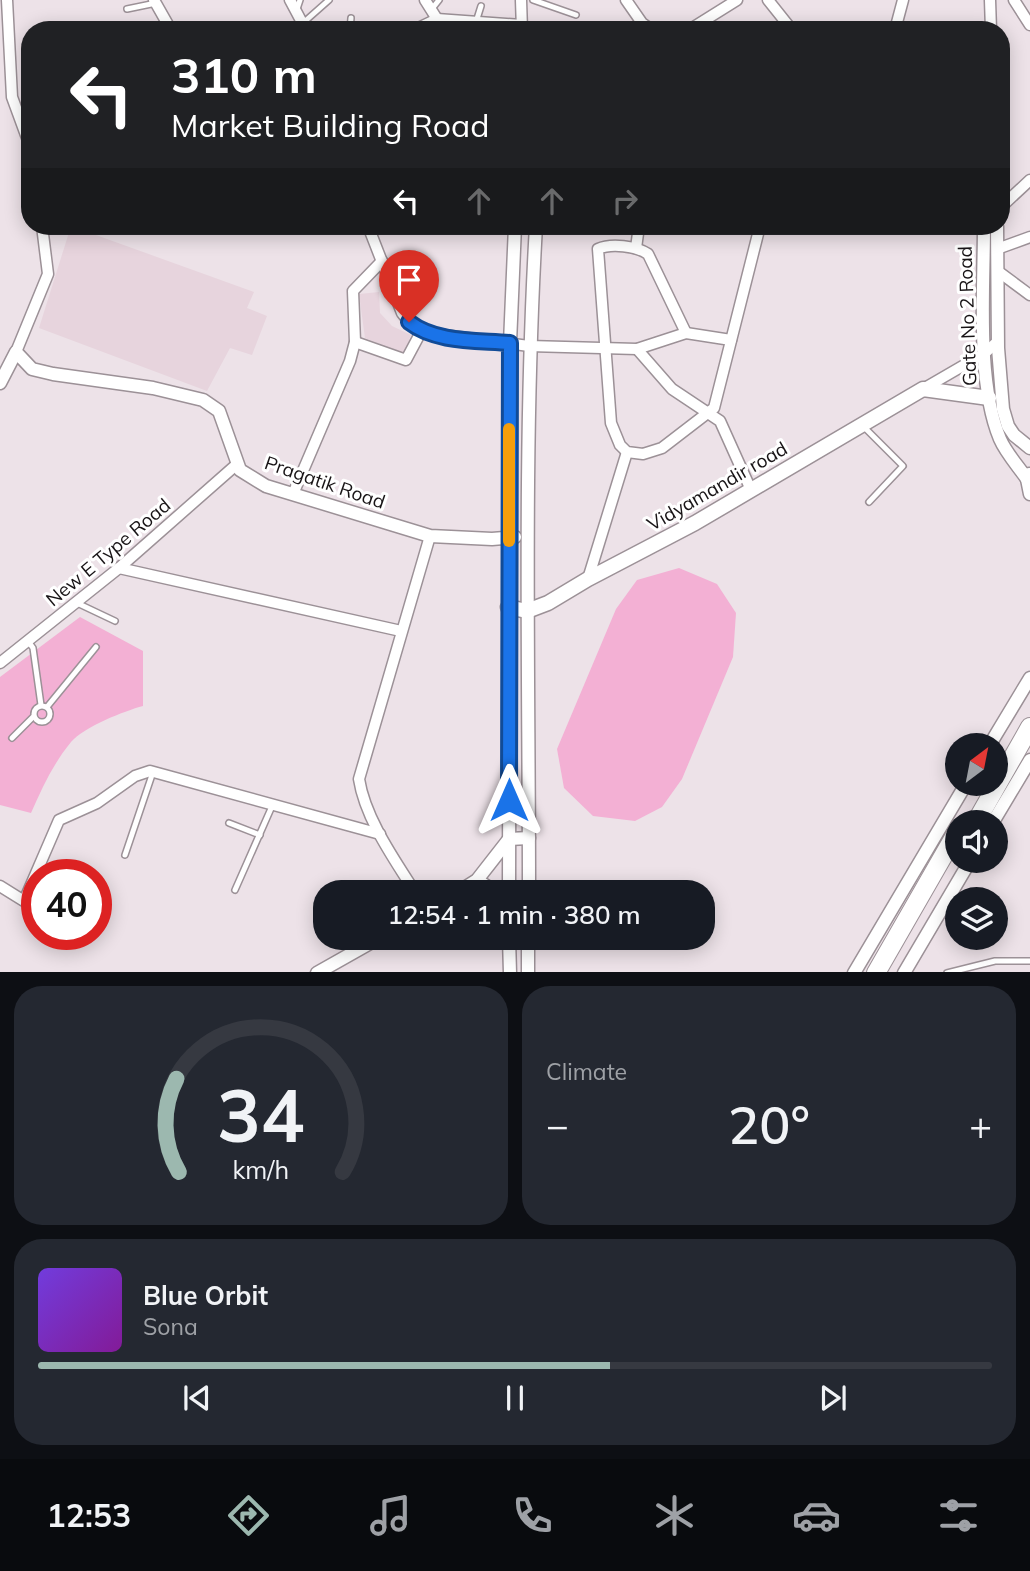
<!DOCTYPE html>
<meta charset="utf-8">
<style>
body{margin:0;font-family:Mulish,sans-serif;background:#242831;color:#f1f3f6;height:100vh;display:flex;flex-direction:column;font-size:26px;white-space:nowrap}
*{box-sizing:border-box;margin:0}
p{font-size:23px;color:#9ea1a6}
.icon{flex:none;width:38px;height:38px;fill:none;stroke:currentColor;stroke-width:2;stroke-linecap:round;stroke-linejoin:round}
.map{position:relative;height:972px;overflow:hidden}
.sheet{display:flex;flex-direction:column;gap:14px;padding:14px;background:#0d0f14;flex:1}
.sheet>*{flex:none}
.top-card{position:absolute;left:21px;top:21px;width:989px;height:214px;border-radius:28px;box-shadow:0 4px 18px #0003;background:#202124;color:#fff;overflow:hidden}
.needle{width:46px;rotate:32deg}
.fabs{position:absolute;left:945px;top:733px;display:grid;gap:14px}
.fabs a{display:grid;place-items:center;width:63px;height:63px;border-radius:50%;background:#171b24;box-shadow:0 4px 18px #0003;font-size:35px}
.speed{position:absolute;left:21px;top:859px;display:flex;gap:14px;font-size:35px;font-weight:700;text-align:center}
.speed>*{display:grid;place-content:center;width:91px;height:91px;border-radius:50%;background:#171b24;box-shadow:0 4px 18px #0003;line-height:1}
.speed .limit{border:10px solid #d22;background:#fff;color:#111}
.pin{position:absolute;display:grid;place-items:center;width:60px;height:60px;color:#fff;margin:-72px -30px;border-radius:50% 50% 50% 0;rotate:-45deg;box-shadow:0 0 7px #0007}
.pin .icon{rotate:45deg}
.me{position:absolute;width:77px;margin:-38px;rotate:0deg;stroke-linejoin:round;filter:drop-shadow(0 0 5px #0008)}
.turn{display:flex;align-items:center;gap:24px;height:147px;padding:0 35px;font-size:32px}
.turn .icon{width:91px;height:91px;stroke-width:2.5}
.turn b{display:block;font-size:49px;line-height:60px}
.lanes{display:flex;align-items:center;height:66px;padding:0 35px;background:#0003;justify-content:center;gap:35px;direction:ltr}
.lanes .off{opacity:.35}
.big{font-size:52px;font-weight:600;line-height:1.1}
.sheet .tile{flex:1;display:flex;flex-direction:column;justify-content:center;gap:10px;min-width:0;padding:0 24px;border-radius:28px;background:#242831}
.sheet .dial{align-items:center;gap:0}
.dial svg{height:182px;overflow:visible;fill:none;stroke:#363941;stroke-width:7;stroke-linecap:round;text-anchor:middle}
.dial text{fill:#f1f3f6;stroke:none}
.song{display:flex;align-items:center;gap:21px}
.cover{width:84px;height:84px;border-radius:10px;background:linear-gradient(135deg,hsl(260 70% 55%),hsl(290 70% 35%))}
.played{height:7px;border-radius:4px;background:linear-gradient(90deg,#9cb8af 60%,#363941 60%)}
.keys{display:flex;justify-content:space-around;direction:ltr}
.heat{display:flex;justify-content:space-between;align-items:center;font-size:38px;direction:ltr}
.sheet .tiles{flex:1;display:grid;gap:14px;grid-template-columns:1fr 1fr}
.tile:last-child{grid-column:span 2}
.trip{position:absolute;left:313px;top:880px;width:402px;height:70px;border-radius:28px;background:#171b24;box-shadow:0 4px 18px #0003;font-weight:600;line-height:70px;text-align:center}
.tab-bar{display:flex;height:112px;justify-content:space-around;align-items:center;background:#090b0e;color:#9ea1a6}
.tab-bar .icon{width:49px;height:49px}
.tab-bar .active{color:#9cb8af}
.tab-bar b{font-size:32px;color:#f1f3f6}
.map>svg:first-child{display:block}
.built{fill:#e7d4dd}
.green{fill:#f3b0d4}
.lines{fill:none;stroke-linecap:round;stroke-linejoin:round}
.service-casing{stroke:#9c9197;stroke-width:8}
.minor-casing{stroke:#9c9197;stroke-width:13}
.tertiary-casing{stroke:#9c9197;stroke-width:15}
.secondary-casing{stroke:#9c9197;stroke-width:17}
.trunk-casing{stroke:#9c9197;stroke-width:20}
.service{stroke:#fff;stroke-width:5}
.minor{stroke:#fff;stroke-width:10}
.tertiary{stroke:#fff;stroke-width:12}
.secondary{stroke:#fff;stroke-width:14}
.trunk{stroke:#fff;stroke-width:18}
.route-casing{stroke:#114b97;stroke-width:18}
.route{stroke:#1a73e8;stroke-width:12}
.slow{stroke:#f59e0b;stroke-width:12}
.labels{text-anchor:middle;stroke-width:6;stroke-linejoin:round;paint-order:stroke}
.street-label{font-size:19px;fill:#181416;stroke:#fff}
</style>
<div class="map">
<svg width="1030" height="973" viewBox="0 0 1030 973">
<rect width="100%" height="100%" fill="#ede2e8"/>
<g class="built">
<path d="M 71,226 L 254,292 L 247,308 L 267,316 L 252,355 L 230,348 L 207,391 L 39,328 Z"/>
<path d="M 379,292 L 380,313 L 392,326 L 411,335 L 404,354 L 365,338 L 359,294 Z"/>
</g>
<g class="green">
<path d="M 679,568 L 717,584 L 736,613 L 733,657 L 682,779 L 662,807 L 635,821 L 593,816 L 564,788 L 557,749 L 616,609 L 637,580 Z"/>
<path d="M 80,617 L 143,651 L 143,706 C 124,711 84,727 71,742 C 53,764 42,788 31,813 L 0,805 L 0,677 Z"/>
</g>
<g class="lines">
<defs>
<g id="service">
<path d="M 533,0 L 576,15"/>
<path d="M 127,9 L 156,3"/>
<path d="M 431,10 L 439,0"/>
<path d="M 296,12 L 300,0"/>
<path d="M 476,22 L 481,6"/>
<path d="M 303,23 L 329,0"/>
<path d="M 350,30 L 351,18"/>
<path d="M 864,427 L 903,466 L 869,502"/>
<path d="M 77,603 L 115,621"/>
<path d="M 28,641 L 33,648 L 41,705"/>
<circle cx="42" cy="714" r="8"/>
<path d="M 47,707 L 96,647"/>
<path d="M 12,738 L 33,717"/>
<path d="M 229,823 L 260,835"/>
<path d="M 125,855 L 153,772"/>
<path d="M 235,890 L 273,804"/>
<path d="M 947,973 L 995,961 L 1030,961"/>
</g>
<g id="minor">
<path d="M 7,0 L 12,97 L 30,146"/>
<path d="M 154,0 L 171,30"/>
<path d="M 290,0 L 306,30"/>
<path d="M 425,0 L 437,19"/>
<path d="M 521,0 L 522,30"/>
<path d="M 626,0 L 642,23 L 652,30"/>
<path d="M 768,0 L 792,30"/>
<path d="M 990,0 L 991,30"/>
<path d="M 1014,0 L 1030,25"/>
<path d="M 414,30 L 437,19 L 522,25"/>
<path d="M 689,30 L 737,0"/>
<path d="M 895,30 L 903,0"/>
<path d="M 1001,207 L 1030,180"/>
<path d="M 368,226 L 402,313 L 409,322 L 428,333 L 529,346 L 637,349 L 686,333 L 731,340"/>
<path d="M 636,248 L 639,226"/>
<path d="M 997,249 L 1030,237"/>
<path d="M 999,272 L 1030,295"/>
<path d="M 686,333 L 648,254 C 636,246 611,243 598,249 L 611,423 L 620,445 L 627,452 L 643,454 L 662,448 L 714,408 L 760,226"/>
<path d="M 355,342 L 406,360 L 422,330"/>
<path d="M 637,349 L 672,389 L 720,421 L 751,490"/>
<path d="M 16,352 L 48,274 L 42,226"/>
<path d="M 923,389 L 985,353 L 998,341"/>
<path d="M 293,494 L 350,361 L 355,342 L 353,291 L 382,261"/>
<path d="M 119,568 L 401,631"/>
<path d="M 588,579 L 627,452"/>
<path d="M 0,663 L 119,568 L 236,465"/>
<path d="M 0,886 L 24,901 L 59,820 L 97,803 L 135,776 L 150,771 L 380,834"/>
<path d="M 415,892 C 394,859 365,818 359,779 L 430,536"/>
</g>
<g id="tertiary">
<path d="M 984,226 C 984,289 976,381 1000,439 C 1006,453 1018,466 1027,479"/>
<path d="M 997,226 L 998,348 L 1003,409 L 1008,426 L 1014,435 L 1030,448"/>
<path d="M 0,383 L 16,352 L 32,369 L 53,374 L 153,388 L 203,400 L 219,411 L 240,470 L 266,486 L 430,536 L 492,539 L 515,537"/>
<path d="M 1029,474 L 1027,479 L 1030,494"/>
<path d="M 989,746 L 1030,678"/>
<path d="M 993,822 L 1030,760"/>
<path d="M 477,880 L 496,892"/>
<path d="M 458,892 L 477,880 L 509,839 L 529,838"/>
<path d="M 509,892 L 510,343 L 515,226"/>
<path d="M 529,892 C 529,670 523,448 536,226"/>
<path d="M 509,938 L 510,973"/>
<path d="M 317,973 L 379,938"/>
<path d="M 528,973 L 528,938"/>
<path d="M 854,973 L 966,784"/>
<path d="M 904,973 L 970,861"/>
</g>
<path id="secondary" d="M 508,607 L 527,611 L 548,603 L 588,579 L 695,523 L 923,389 L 989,398"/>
<g id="trunk">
<path d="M 976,822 L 1030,727"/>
<path d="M 876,973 L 957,832"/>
</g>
</defs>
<use href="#service" class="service-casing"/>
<use href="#minor" class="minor-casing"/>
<use href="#tertiary" class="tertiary-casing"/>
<use href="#secondary" class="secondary-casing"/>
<use href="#trunk" class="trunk-casing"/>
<use href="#service" class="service"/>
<use href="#minor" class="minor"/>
<use href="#tertiary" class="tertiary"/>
<use href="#secondary" class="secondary"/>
<use href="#trunk" class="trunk"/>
</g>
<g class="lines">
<defs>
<path id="route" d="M 409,322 C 436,343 477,340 510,343 L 509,800"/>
</defs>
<use href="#route" class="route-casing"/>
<use href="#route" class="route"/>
<path class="slow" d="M 509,541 L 509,429"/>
</g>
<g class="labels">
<g class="street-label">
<text transform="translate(967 316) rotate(-92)" y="7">Gate No 2 Road</text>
<text transform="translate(325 482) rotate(19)" y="7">Pragatik Road</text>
<text transform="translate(717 486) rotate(-30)" y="7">Vidyamandir road</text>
<text transform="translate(108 552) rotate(-40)" y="7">New E Type Road</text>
</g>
</g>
</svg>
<div class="fabs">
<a><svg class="needle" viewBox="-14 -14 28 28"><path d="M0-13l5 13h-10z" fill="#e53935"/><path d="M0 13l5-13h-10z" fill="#9ea1a6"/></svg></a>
<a><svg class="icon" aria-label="sound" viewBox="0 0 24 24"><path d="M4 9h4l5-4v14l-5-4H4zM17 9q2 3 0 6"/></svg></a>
<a><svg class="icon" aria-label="layers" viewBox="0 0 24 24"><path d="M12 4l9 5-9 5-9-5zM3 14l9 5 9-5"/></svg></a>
</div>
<div class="speed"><div class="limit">40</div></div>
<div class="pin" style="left:409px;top:322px;background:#d93025"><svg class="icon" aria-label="arrive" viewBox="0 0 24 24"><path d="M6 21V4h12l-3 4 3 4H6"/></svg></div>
<svg class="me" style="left:509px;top:800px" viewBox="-20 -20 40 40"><path d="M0-17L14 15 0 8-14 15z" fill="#1a73e8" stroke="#fff" stroke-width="4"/></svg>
<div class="trip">12:54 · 1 min · 380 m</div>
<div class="top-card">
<div class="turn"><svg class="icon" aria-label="left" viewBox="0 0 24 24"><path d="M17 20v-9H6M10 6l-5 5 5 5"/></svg><div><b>310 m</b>Market Building Road</div></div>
<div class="lanes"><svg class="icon" aria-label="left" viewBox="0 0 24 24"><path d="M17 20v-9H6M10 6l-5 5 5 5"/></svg><svg class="icon off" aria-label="ahead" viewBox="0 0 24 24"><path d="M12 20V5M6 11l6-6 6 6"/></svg><svg class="icon off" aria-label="ahead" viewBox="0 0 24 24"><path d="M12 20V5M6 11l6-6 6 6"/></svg><svg class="icon off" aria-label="right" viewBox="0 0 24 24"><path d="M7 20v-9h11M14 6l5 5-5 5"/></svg></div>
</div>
</div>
<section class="sheet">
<div class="tiles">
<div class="tile dial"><svg viewBox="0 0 100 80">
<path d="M14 69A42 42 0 1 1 86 69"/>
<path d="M14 69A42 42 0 0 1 13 28" stroke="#9cb8af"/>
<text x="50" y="56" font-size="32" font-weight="700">34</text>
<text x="50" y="72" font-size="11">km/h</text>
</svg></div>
<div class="tile"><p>Climate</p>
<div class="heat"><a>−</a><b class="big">20°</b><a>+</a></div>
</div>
<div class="tile">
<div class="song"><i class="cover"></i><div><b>Blue Orbit</b><p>Sona</p></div></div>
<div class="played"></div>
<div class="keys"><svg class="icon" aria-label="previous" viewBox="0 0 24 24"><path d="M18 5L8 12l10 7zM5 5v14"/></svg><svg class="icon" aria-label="pause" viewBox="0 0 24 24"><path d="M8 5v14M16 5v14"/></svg><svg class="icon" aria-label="next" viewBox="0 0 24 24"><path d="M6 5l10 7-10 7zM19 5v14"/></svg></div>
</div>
</div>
</section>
<nav class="tab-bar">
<b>12:53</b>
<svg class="icon active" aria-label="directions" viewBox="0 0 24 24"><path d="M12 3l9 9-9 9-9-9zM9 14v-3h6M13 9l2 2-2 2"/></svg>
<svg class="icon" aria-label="music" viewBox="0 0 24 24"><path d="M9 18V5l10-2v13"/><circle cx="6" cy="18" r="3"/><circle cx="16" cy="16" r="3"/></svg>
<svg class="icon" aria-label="phone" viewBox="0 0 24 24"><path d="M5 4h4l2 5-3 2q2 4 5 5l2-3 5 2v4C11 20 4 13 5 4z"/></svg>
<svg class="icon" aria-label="climate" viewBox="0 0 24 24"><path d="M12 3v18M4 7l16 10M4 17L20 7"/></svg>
<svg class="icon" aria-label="car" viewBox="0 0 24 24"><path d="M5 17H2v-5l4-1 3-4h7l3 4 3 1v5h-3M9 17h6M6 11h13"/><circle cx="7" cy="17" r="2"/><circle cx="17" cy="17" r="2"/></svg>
<svg class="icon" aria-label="filters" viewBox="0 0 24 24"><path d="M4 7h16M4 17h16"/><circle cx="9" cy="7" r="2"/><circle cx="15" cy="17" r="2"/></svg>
</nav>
